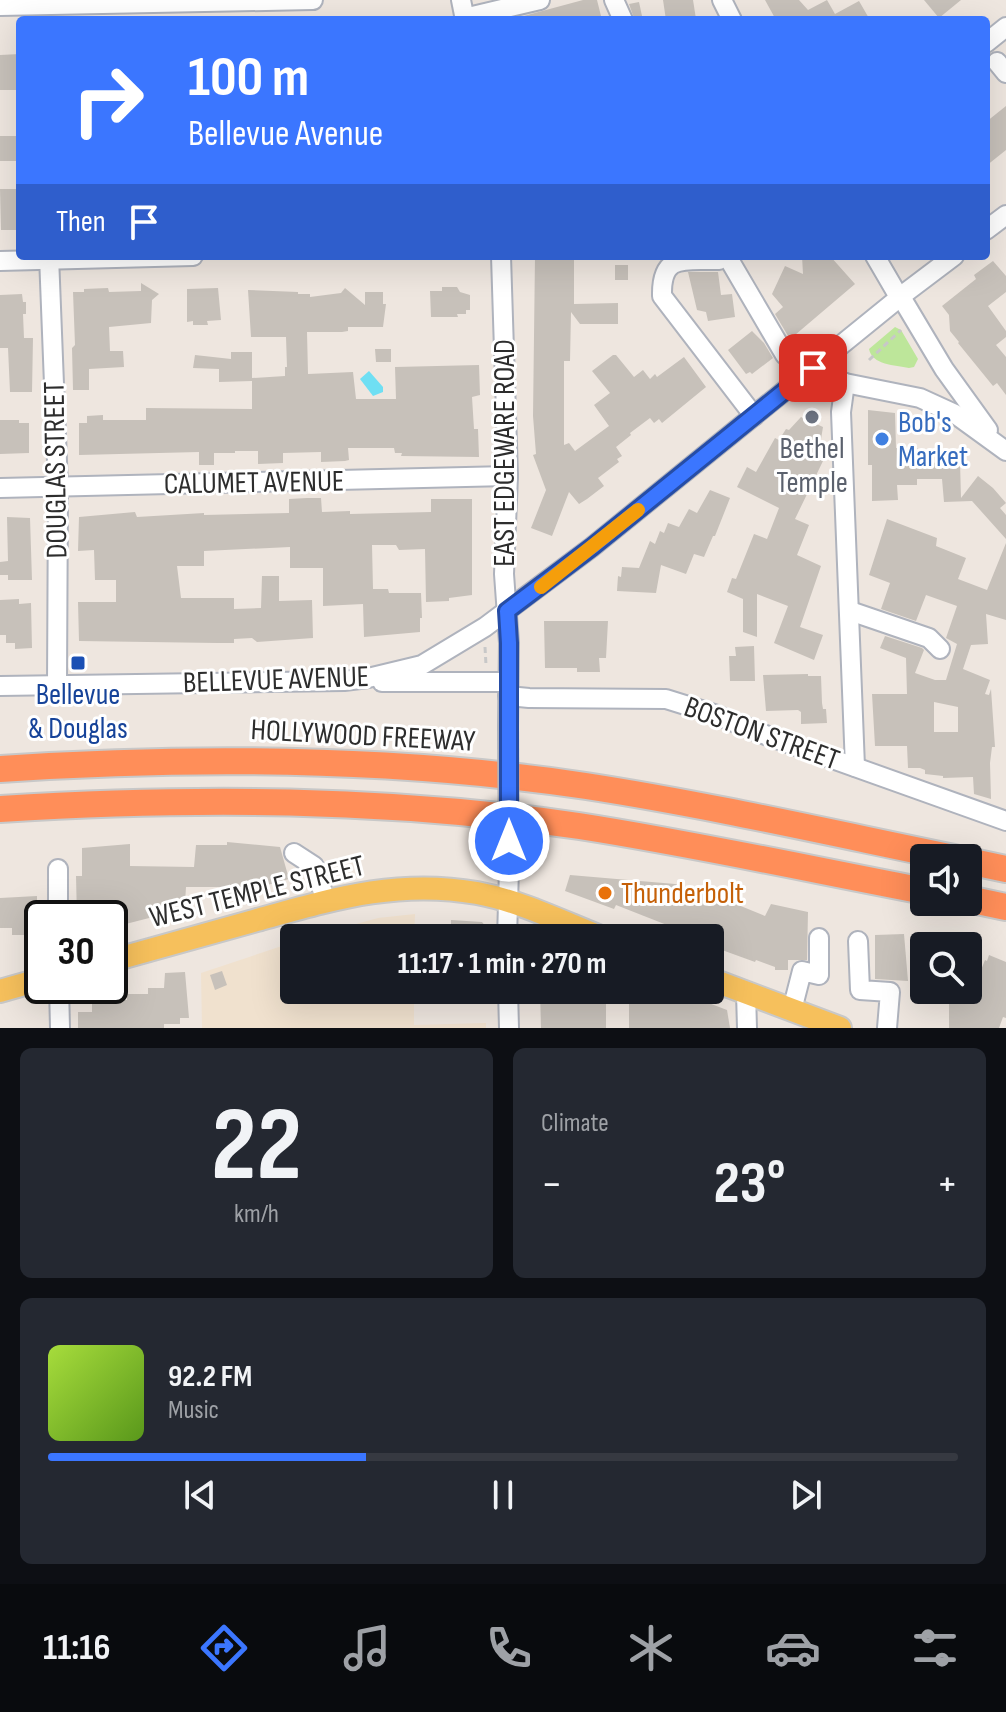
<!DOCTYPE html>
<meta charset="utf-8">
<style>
body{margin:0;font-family:"Sofia Sans Condensed",sans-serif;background:#242831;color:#f1f3f6;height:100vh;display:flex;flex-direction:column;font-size:30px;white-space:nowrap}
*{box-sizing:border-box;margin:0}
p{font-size:26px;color:#9ea1a6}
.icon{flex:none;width:44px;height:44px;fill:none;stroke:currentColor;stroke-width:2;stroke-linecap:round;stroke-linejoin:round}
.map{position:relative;height:1028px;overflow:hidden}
.details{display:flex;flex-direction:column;gap:20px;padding:20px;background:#0d0f14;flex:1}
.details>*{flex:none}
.banner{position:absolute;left:16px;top:16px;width:974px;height:244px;border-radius:8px;box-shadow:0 8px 32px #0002;background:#3b76ff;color:#fff;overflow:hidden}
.buttons{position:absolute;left:910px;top:844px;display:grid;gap:16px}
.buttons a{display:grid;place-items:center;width:72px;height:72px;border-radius:8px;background:#171b24;box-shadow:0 8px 32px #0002;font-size:40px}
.speed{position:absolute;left:24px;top:900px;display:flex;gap:16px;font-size:40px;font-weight:700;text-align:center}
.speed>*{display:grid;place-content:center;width:104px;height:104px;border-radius:50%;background:#171b24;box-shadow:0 8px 32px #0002;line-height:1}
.speed .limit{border:4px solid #111;border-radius:12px;background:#fff;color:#111}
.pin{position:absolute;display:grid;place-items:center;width:68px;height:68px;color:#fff;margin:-34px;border-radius:16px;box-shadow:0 4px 12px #0006}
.me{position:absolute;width:88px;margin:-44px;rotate:0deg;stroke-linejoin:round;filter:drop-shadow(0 0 6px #0008)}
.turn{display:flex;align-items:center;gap:28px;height:168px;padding:0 40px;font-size:36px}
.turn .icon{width:104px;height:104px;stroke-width:2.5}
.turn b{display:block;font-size:56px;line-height:68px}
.then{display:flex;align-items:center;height:76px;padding:0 40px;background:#0003;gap:16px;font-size:30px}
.big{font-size:60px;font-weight:700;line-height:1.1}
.details .card{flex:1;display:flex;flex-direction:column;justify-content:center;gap:12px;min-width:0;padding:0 28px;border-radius:12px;background:#242831}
.details .dial{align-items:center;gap:0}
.dial b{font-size:104px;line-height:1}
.song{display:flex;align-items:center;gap:24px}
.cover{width:96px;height:96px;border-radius:12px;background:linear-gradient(135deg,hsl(80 70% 55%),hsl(90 70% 35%))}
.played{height:8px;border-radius:4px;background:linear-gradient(90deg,#3b76ff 35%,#363941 35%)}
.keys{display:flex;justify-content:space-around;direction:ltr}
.heat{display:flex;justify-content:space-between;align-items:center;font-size:44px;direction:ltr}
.details .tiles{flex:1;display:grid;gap:20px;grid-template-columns:1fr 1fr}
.card:last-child{grid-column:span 2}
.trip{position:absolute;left:280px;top:924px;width:444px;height:80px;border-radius:8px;background:#171b24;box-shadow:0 8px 32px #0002;font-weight:700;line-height:80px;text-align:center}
.tab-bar{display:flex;height:128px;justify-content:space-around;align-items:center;background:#090b0e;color:#9ea1a6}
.tab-bar .icon{width:56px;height:56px}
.tab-bar .on{color:#3b76ff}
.tab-bar b{font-size:36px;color:#f1f3f6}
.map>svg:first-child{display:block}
.education{fill:#f0e1ce}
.green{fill:#bde69a}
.water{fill:#6fdff3}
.building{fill:#c7c1ba;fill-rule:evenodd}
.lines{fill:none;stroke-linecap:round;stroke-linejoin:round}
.minor-casing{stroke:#afb3bd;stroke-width:22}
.major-casing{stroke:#c8c8c8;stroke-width:26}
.highway-casing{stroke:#c8c8c8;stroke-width:30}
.path{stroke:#c8c8c8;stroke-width:3;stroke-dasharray:6 4;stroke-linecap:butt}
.minor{stroke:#fff;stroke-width:18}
.major{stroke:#f6c05c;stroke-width:22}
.highway{stroke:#ff8e59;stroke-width:26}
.minor-bridge-casing{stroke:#afb3bd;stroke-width:22;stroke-linecap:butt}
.minor-bridge{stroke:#fff;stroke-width:18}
.route-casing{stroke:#264da6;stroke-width:20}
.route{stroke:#3b76ff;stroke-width:14}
.slow{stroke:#f59e0b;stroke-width:14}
.worship-dot{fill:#6b7280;stroke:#fff;stroke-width:3}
.shop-dot{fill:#3f7fe0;stroke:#fff;stroke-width:3}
.transit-dot{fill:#1a4fb4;stroke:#fff;stroke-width:3}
.food-dot{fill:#e8710a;stroke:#fff;stroke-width:3}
.labels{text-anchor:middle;stroke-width:6;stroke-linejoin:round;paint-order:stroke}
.shop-label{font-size:30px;fill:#366cbe;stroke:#fff;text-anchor:start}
.worship-label{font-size:30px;fill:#5b616d;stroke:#fff}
.street-label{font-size:30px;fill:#2d2d2d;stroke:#fff}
.transit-label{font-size:30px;fill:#164399;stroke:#fff}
.food-label{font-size:30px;fill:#c56008;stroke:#fff;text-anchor:start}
</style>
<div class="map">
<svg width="1006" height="1028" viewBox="0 0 1006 1028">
<rect width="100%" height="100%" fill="#eee6df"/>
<g class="education">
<path d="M 415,914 L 414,938 L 305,938 L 378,918 Z"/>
<path d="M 294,942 L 294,990 L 414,990 L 414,1025 L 486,1023 L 486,1028 L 202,1028 L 201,973 Z"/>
</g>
<path class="green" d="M 895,327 L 901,330 L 918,359 L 914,367 L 909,368 C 895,365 872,365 869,349 Z"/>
<path class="water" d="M 369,371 L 383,387 L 383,392 L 373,396 L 360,379 Z"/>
<g class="building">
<path d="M 583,0 L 597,0 L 602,20 L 521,20 L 520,17 Z"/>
<path d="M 663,0 L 693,0 L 696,19 L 666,20 Z"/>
<path d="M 765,0 L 799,0 L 808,10 L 827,0 L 835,14 L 859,1 L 870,20 L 776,20 Z"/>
<path d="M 924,0 L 961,0 L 939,18 Z"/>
<path d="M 639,2 L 642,16 L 634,18 L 629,4 Z"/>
<path d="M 20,54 L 20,90 L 0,90 L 0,55 Z"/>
<path d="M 1006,106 L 1006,150 L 986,166 L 986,122 Z"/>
<rect x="0" y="136" width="20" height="25"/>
<path d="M 0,189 L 20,189 L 20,230 L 1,230 Z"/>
<path d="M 535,256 L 574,256 L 574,304 L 618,303 L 618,324 L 580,324 L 571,312 L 570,361 L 564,361 L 564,445 L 569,443 L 575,451 L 609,426 L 594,405 L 610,393 L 592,371 L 613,355 L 616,355 L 634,377 L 643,370 L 650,379 L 655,374 L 657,377 L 684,357 L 706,387 L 662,423 L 659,419 L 654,423 L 650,418 L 630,433 L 631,435 L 616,447 L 622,456 L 617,459 L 619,462 L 598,478 L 604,486 L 587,499 L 579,504 L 569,492 L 552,536 L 531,528 L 546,490 L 533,455 L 536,454 L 533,416 Z"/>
<path d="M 802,256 L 830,256 L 855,284 L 795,335 L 800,342 L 794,346 L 775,314 L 783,307 L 772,294 L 785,266 L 803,274 Z"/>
<path d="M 993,261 L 1006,276 L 1006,292 L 988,306 L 1006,331 L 1006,337 L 996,345 L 1006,357 L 1006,395 L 997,383 L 993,386 L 958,343 L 959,342 L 950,331 L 949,315 L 942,306 L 976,279 L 974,275 Z"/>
<rect x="615" y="265" width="13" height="15"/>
<path d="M 688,272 L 718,272 L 721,295 L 732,294 L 735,317 L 708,321 L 706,312 L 697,310 Z"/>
<path d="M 141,283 L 159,294 L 152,300 L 151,323 L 109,327 L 110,351 L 123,351 L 124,367 L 89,369 L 89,390 L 73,390 L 72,348 L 75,345 L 73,292 L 84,292 L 84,289 L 108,288 L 109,292 L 141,291 Z"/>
<path d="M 442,287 L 457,287 L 460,292 L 470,295 L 470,310 L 466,310 L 466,314 L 457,314 L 458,317 L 431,317 L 430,291 L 442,291 Z"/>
<path d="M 218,288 L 221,320 L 207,321 L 208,325 L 193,325 L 193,321 L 187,322 L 187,289 Z"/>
<path d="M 345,288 L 365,305 L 365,292 L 383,292 L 383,304 L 386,304 L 383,327 L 348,327 L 348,331 L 342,332 L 307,332 L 308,374 L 353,372 L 356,399 L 396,399 L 395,367 L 479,365 L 480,395 L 472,397 L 474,429 L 478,429 L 479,457 L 401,456 L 402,453 L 395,453 L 394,448 L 348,448 L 349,460 L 345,461 L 321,462 L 321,452 L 283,453 L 283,463 L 258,464 L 258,451 L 235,451 L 235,453 L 214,453 L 214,465 L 199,465 L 199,452 L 79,455 L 79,423 L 87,423 L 87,416 L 103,415 L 103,420 L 146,420 L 146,408 L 252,409 L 252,381 L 219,382 L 219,369 L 193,368 L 195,355 L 231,359 L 231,352 L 252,352 L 252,378 L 285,376 L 285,367 L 287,367 L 286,337 L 251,337 L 248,290 L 298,292 L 298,294 L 310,294 L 310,297 L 341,293 Z"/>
<path d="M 22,294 L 23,302 L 26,302 L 26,314 L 23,314 L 24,338 L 33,338 L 32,392 L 10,392 L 8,348 L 0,348 L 0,295 Z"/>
<path d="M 752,331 L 764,343 L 773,358 L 752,374 L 750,372 L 746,374 L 728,350 Z"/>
<path d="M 375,349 L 391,349 L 391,362 L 376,362 Z"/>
<path d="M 868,410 L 895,413 L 896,448 L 925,449 L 925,463 L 960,462 L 961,498 L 978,476 L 993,488 L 1006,503 L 1000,508 L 1006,515 L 1006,539 L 972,501 L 944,502 L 942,479 L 917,479 L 917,485 L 897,485 L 898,500 L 872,501 L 872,465 L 868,465 Z"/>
<path d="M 801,417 L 823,427 L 820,445 L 823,447 L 818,457 L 823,461 L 795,519 L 809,525 L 797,555 L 821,566 L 800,627 L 823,635 L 814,660 L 774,643 L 788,606 L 757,594 L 757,637 L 743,632 L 743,599 L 727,592 L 732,578 L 736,579 L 754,534 L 767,539 L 779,508 L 737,487 L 747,467 L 756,472 L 775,438 L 779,440 L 786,429 L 789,430 Z"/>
<path d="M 0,420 L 19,420 L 19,423 L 29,423 L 29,453 L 0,454 Z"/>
<path d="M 710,490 L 730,498 L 715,536 L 713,536 L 704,557 L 694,554 L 686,574 L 661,565 L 656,593 L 617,591 L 618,576 L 621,577 L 622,567 L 639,568 L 650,541 L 655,544 L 660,531 L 664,533 L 668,523 L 679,527 L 689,509 L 697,513 Z"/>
<path d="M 307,498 L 321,498 L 322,512 L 350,511 L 350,514 L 431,512 L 431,499 L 472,499 L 472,595 L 449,598 L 449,601 L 426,602 L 425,549 L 399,550 L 396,545 L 372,545 L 373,589 L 388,589 L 389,593 L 421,593 L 422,618 L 420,618 L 420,632 L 364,637 L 363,604 L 323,606 L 323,568 L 290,568 L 290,547 L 204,551 L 204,566 L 177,566 L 181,598 L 234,598 L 234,609 L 261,608 L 262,576 L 279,576 L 279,601 L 312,600 L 313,638 L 257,642 L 252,638 L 234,639 L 234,643 L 217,643 L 79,641 L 78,602 L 116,602 L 116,580 L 95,580 L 94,550 L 78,551 L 79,517 L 135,512 L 137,517 L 204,513 L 204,515 L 289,513 L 289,499 Z"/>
<path d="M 7,517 L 30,518 L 32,580 L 8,580 L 8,575 L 0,575 L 0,562 L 8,561 Z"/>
<path d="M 887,519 L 937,538 L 936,546 L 966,558 L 958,579 L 987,590 L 1006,543 L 1006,620 L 986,614 L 988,644 L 971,645 L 963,669 L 990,680 L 985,694 L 989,695 L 991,689 L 995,747 L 992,747 L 990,763 L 991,799 L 974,794 L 973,777 L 943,778 L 943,776 L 925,774 L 925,770 L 920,768 L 908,768 L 907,746 L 875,746 L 872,694 L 907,694 L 906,658 L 880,648 L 885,636 L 922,648 L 924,650 L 915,673 L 935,680 L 946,680 L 957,644 L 946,638 L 957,606 L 926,595 L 916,621 L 881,609 L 890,583 L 869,575 ZM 934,702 L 958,707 L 958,732 L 934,732 Z"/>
<path d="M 19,599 L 19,604 L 31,603 L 32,648 L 15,649 L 15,643 L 6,643 L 6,635 L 0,635 L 0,600 Z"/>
<path d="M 544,621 L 608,621 L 606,658 L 599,658 L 600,672 L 577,672 L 577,668 L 545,668 Z"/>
<path d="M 754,646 L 755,681 L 730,681 L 729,656 L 736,656 L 735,647 Z"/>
<path d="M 808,674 L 808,676 L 821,676 L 822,703 L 823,709 L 826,709 L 827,723 L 801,724 L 801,712 L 798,710 L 766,711 L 763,675 Z"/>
<path d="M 227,842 L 280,847 L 289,879 L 228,896 L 228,887 L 186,887 L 185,903 L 162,903 L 162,913 L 157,913 L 157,916 L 110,928 L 110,918 L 77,918 L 76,876 L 82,876 L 82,848 L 130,844 L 130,866 L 194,867 L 196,845 L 227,845 Z"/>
<path d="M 570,875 L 675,884 L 699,889 L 765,916 L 771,904 L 808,912 L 807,960 L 788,960 L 788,970 L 775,970 L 775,967 L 756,960 L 755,962 L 711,946 L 714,938 L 692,938 L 675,932 L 676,929 L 672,927 L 616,905 L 614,909 L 565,891 Z"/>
<path d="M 37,896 L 37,930 L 41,930 L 41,947 L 25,951 L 25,935 L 12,935 L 12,928 L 0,928 L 0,898 Z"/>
<path d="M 451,920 L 482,922 L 487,928 L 487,938 L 425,938 L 425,924 L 451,924 Z"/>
<path d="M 904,934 L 908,981 L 875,979 L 875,935 Z"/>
<path d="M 989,955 L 1006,962 L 1006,1018 L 1003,1017 L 999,1028 L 949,1028 L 949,990 L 973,990 L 985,960 L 987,961 Z"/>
<path d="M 222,971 L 227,985 L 215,990 L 210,975 Z"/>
<path d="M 185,972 L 189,1018 L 180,1018 L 180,1024 L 164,1024 L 164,1028 L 78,1028 L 78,1012 L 92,1012 L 92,1004 L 106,1004 L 106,1000 L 127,1000 L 127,994 L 148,994 L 148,988 L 164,988 L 165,973 Z"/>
<path d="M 540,990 L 606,990 L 606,1028 L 541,1028 Z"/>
<path d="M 629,990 L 674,990 L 680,992 L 727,1010 L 730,1028 L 629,1028 Z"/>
</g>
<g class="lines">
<defs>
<g id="minor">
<path d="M 461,0 L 465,20"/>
<path d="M 614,0 L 623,20"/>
<path d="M 722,0 L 732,20"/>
<path d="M 0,6 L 313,0"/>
<path d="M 464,18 L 540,0"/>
<path d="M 986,43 L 1006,27"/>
<path d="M 997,62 L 1006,73"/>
<path d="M 986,230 L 1006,215"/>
<path d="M 49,256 L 58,487 L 57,685"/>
<path d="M 501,256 L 508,476 L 504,574 L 509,643 L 508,726"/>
<path d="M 724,256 L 719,260 C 684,261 661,253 662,296 L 754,416"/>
<path d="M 727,256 L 785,355 L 845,383 L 920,398 L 955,414 L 1006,451"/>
<path d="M 875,256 L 896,292"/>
<path d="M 0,261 L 193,256"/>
<path d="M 905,293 L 954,256"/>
<path d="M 904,302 L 944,369 L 988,430"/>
<path d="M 845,383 L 841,412 L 855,767"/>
<path d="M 0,488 L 508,476"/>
<path d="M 850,611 L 929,638 L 940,649"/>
<path d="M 382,682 L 507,682"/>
<path d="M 0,686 L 344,681 L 368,678 L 422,665 L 485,627 L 592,547 L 894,302"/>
<path d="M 508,696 L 529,698 L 666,699 L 714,714 L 768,736 L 1006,821"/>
<path d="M 294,853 L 314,866 L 326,901"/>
<path d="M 58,869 L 58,918"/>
<path d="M 507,938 L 509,869"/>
<path d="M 858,941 L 860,990 L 890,992 L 887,1028"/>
<path d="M 59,986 L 60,1028"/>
<path d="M 508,990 L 509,1028"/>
<path d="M 746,993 L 747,1028"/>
<path d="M 792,1010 L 802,971 L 819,975 L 819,938"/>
</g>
<g id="major">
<path d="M 110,961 C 159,947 208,934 257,920 C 333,899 397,879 477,893 C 520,901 562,922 603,938"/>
<path d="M 710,979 L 840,1028"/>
<path d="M 0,991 L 42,979"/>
</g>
<g id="highway">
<path d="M 0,769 C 196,756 392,757 586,786 C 709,805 832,833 954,858"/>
<path d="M 0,809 C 195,797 385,798 579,826 C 695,844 809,869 924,891"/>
<path d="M 968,861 L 1006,869"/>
<path d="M 968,899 L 1006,907"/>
</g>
</defs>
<use href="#minor" class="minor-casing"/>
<use href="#major" class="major-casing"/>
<use href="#highway" class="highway-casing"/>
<g class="path">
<path d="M 869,360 L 901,330"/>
<path d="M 485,647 L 486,665"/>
</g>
<use href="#minor" class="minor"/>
<use href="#major" class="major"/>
<use href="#highway" class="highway"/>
<defs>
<path id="minor-bridge" d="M 508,726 L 509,869"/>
</defs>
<use href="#minor-bridge" class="minor-bridge-casing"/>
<use href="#minor-bridge" class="minor-bridge"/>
</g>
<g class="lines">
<defs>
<path id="route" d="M 509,841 L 509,643 L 507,611 L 592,547 L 813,368"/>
</defs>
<use href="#route" class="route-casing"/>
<use href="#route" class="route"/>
<path class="slow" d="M 541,587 L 638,510"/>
</g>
<circle class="worship-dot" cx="812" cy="417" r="8"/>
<circle class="shop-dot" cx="882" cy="439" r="8"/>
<rect class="transit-dot" x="70" y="655" width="16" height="16" rx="4"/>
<circle class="food-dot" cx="605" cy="893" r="8"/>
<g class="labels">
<g class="shop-label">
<text x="898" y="432">Bob's<tspan x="898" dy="34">Market</tspan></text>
</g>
<g class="worship-label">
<text x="812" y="458">Bethel<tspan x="812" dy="34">Temple</tspan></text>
</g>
<g class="street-label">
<text transform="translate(504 453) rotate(-90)" y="10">EAST EDGEWARE ROAD</text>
<text transform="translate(55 470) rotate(-91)" y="10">DOUGLAS STREET</text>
<text transform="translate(254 482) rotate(-1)" y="10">CALUMET AVENUE</text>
<text transform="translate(276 679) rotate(-2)" y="10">BELLEVUE AVENUE</text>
<text transform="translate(762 733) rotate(20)" y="10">BOSTON STREET</text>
<text transform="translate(363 735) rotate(3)" y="10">HOLLYWOOD FREEWAY</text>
<text transform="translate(257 891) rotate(-14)" y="10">WEST TEMPLE STREET</text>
</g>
<g class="transit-label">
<text x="78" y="704">Bellevue<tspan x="78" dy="34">&amp; Douglas</tspan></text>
</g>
<g class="food-label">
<text x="621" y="903">Thunderbolt</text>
</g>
</g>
</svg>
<div class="buttons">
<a><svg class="icon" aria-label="sound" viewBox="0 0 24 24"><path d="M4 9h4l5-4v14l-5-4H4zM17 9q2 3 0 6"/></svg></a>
<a><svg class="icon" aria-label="search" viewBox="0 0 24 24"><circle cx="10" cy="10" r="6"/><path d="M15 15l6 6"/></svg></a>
</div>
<div class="speed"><div class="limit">30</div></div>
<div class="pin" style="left:813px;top:368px;background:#d93025"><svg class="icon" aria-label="arrive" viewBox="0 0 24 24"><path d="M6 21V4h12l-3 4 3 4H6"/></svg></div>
<svg class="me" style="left:509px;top:841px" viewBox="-20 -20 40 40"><circle r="17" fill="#3b76ff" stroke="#fff" stroke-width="3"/><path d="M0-11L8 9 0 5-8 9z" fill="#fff"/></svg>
<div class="trip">11:17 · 1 min · 270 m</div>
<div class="banner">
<div class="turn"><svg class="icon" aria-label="right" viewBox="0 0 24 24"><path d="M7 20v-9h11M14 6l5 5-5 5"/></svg><div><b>100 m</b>Bellevue Avenue</div></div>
<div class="then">Then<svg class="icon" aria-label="arrive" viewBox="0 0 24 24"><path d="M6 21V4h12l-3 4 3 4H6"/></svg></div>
</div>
</div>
<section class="details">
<div class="tiles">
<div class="card dial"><b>22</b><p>km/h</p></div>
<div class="card"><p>Climate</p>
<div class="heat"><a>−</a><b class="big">23°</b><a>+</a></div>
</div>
<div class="card">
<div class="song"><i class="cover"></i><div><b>92.2 FM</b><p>Music</p></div></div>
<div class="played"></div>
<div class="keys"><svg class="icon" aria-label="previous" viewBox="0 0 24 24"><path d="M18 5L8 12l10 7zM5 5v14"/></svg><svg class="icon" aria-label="pause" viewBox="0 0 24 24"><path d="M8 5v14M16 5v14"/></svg><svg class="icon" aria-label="next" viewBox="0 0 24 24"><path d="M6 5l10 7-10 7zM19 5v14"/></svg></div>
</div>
</div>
</section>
<nav class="tab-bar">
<b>11:16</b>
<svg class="icon on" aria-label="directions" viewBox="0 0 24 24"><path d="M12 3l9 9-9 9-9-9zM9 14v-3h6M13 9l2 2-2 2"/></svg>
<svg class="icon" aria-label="music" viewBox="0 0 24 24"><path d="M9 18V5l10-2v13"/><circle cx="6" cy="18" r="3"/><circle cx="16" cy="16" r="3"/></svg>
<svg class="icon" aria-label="phone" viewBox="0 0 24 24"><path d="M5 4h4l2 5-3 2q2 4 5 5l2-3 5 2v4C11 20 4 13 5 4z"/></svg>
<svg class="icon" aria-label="climate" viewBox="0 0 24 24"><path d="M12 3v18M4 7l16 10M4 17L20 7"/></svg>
<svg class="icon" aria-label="car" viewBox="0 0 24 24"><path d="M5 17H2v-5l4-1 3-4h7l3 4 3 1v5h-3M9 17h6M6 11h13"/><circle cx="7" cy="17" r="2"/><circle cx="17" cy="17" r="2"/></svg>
<svg class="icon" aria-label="filters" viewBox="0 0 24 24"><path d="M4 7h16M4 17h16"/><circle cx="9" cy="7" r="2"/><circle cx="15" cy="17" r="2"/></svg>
</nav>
